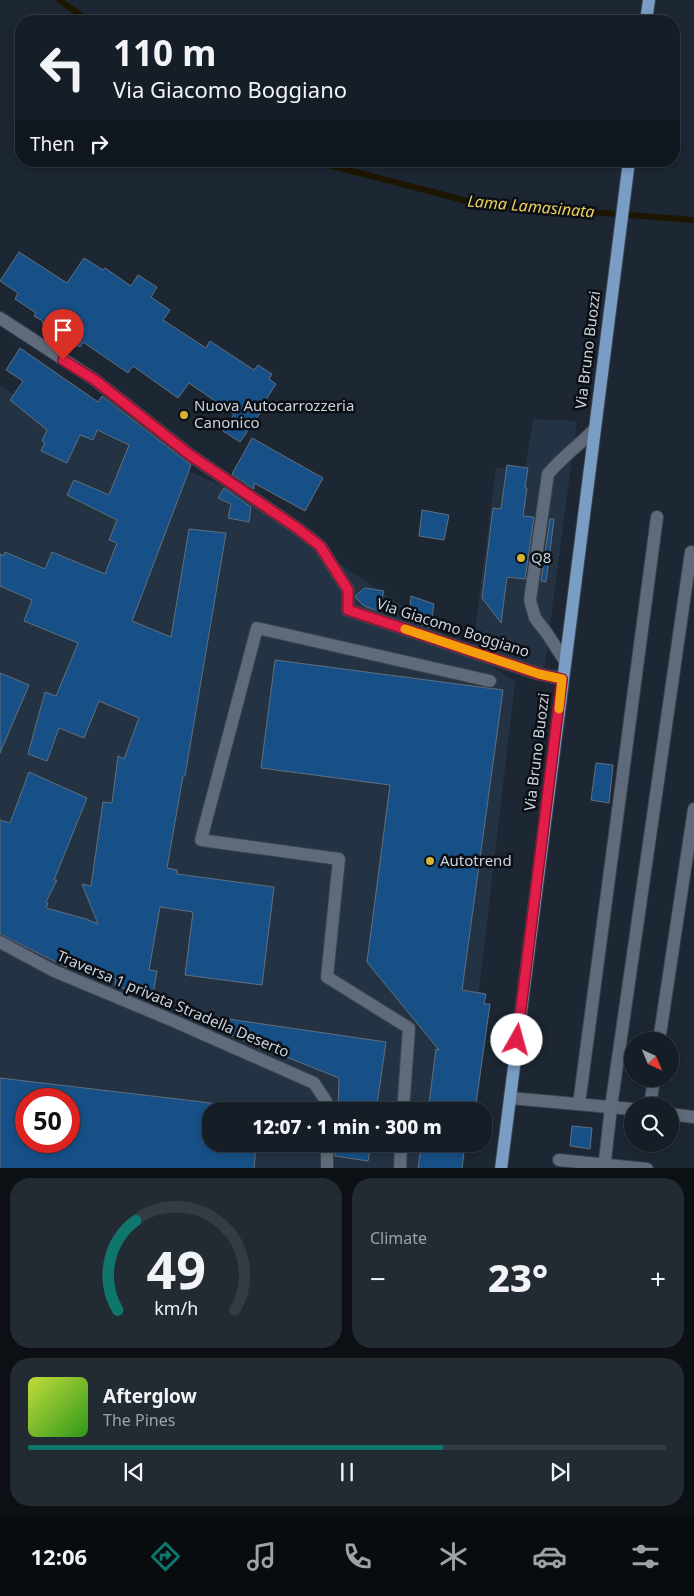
<!DOCTYPE html>
<meta charset="utf-8">
<style>
body{margin:0;font-family:"Noto Sans",sans-serif;background:#222a32;color:#f1f3f6;height:100vh;display:flex;flex-direction:column;font-size:19px;white-space:nowrap}
*{box-sizing:border-box;margin:0}
p{font-size:16px;color:#9da2a7}
.icon{flex:none;width:28px;height:28px;fill:none;stroke:currentColor;stroke-width:2;stroke-linecap:round;stroke-linejoin:round}
.map{position:relative;height:1168px;overflow:hidden}
.details{display:flex;flex-direction:column;gap:10px;padding:10px;background:#0c1015;flex:1}
.details>*{flex:none}
.banner{position:absolute;left:15px;top:15px;width:665px;height:152px;border-radius:20px;box-shadow:0 2px 8px #0003,0 0 0 1px #343b43;background:#151d26;color:#f1f3f6;overflow:hidden}
.needle{width:32px;rotate:136deg}
.buttons{position:absolute;left:624px;top:1032px;display:grid;gap:10px}
.buttons a{display:grid;place-items:center;width:55px;height:55px;border-radius:50%;background:#151d26;box-shadow:0 2px 8px #0003,0 0 0 1px #343b43;font-size:25px}
.speed{position:absolute;left:15px;top:1088px;display:flex;gap:10px;font-size:25px;font-weight:700;text-align:center}
.speed>*{display:grid;place-content:center;width:65px;height:65px;border-radius:50%;background:#151d26;box-shadow:0 2px 8px #0003,0 0 0 1px #343b43;line-height:1}
.speed .limit{border:8px solid #d22;background:#fff;color:#111}
.pin{position:absolute;display:grid;place-items:center;width:42px;height:42px;color:#fff;margin:-51px -21px;border-radius:50% 50% 50% 0;rotate:-45deg;box-shadow:0 0 5px #0007}
.pin .icon{rotate:45deg}
.me{position:absolute;width:55px;margin:-28px;rotate:7deg;stroke-linejoin:round;filter:drop-shadow(0 0 4px #0008)}
.turn{display:flex;align-items:center;gap:18px;height:105px;padding:0 15px;font-size:22px}
.turn .icon{width:65px;height:65px;stroke-width:2.5}
.turn b{display:block;font-size:35px;line-height:42px}
.then{display:flex;align-items:center;height:48px;padding:0 15px;background:#0003;gap:10px;font-size:19px}
.big{font-size:38px;font-weight:800;line-height:1.1}
.details .widget{flex:1;display:flex;flex-direction:column;justify-content:center;gap:8px;min-width:0;padding:0 18px;border-radius:20px;background:#222a32}
.details .dial{align-items:center;gap:0}
.dial svg{height:130px;overflow:visible;fill:none;stroke:#343b43;stroke-width:7;stroke-linecap:round;text-anchor:middle}
.dial text{fill:#f1f3f6;stroke:none}
.song{display:flex;align-items:center;gap:15px}
.cover{width:60px;height:60px;border-radius:8px;background:linear-gradient(135deg,hsl(70 70% 55%),hsl(110 70% 35%))}
.played{height:5px;border-radius:2px;background:linear-gradient(90deg,#0f766e 65%,#343b43 65%)}
.keys{display:flex;justify-content:space-around;direction:ltr}
.heat{display:flex;justify-content:space-between;align-items:center;font-size:28px;direction:ltr}
.details .tiles{flex:1;display:grid;gap:10px;grid-template-columns:1fr 1fr}
.widget:last-child{grid-column:span 2}
.trip{position:absolute;left:202px;top:1102px;width:290px;height:50px;border-radius:20px;background:#151d26;box-shadow:0 2px 8px #0003,0 0 0 1px #343b43;font-weight:800;line-height:50px;text-align:center}
.tabs{display:flex;height:80px;justify-content:space-around;align-items:center;background:#080c0f;color:#9da2a7}
.tabs .icon{width:35px;height:35px}
.tabs .selected{color:#0f766e}
.tabs b{font-size:22px;color:#f1f3f6}
.map>svg:first-child{display:block}
.built{fill:#243343;fill-rule:evenodd}
.lines{fill:none;stroke-linecap:round;stroke-linejoin:round}
.stream{stroke:#1d1600;stroke-width:6}
.building{fill:#175087;stroke:#626f7d;fill-rule:evenodd}
.minor-casing{stroke:#39424c;stroke-width:14}
.major-casing{stroke:#39424c;stroke-width:14}
.minor{stroke:#5f6b7a;stroke-width:12}
.major{stroke:#799dc5;stroke-width:12}
.route-casing{stroke:#92132f;stroke-width:12}
.route{stroke:#e11d48;stroke-width:9}
.slow{stroke:#f59e0b;stroke-width:9}
.poi-dot{fill:#d6b534;stroke:#0b0f15;stroke-width:2}
.labels{text-anchor:middle;stroke-width:5;stroke-linejoin:round;paint-order:stroke}
.street-label{font-size:15px;fill:#cbd2da;stroke:#0b0f15}
.poi-label{font-size:15px;fill:#cbd2da;stroke:#0b0f15;text-anchor:start}
.water-label{font-size:16px;font-style:italic;fill:#f0d05c;stroke:#0b0f15}
</style>
<div class="map">
<svg width="694" height="1169" viewBox="0 0 694 1169">
<rect width="100%" height="100%" fill="#1c2733"/>
<g class="built">
<path d="M 0,386 L 20,398 L 227,488 L 515,682 L 465,1111 L 211,1111 L 211,1144 L 461,1144 L 459,1168 L 0,1168 ZM 26,1099 L 69,1099 L 69,1141 L 26,1141 Z"/>
<path d="M 533,419 L 577,421 L 544,670 L 473,646 L 496,467 L 525,471 Z"/>
</g>
<g class="lines">
<g class="stream">
<path d="M 59,0 L 89,21"/>
<path d="M 313,161 L 475,203 L 694,220"/>
</g>
</g>
<g class="building">
<path d="M 19,252 L 67,283 L 84,258 L 103,270 L 105,268 L 131,286 L 138,275 L 157,287 L 151,297 L 170,310 L 163,320 L 206,348 L 210,341 L 254,370 L 258,365 L 272,374 L 269,379 L 276,384 L 265,401 L 267,403 L 240,442 L 223,431 L 234,414 L 189,383 L 178,398 L 133,366 L 128,373 L 83,342 L 80,347 L 42,323 L 43,321 L 34,316 L 36,313 L 15,299 L 18,293 L 0,281 Z"/>
<path d="M 20,348 L 98,402 L 102,396 L 191,465 L 132,621 L 171,637 L 189,529 L 226,533 L 185,776 L 183,776 L 167,868 L 177,870 L 177,874 L 274,887 L 262,985 L 185,975 L 193,912 L 160,907 L 149,970 L 157,971 L 152,1000 L 115,985 L 116,979 L 67,965 L 66,967 L 0,934 L 0,820 L 10,823 L 29,772 L 87,798 L 54,880 L 57,880 L 46,902 L 48,903 L 46,908 L 86,919 L 98,924 L 82,884 L 91,886 L 103,802 L 112,803 L 118,756 L 124,759 L 139,718 L 99,701 L 84,738 L 59,728 L 47,761 L 28,754 L 45,692 L 56,696 L 78,643 L 24,621 L 32,600 L 0,586 L 0,554 L 4,556 L 5,552 L 45,569 L 52,552 L 105,574 L 117,543 L 109,540 L 117,520 L 67,495 L 74,480 L 109,495 L 129,445 L 97,430 L 93,440 L 80,435 L 67,463 L 41,451 L 45,443 L 42,441 L 47,430 L 10,400 L 23,381 L 6,370 Z"/>
<path d="M 252,438 L 323,478 L 305,511 L 254,483 L 254,489 L 232,474 Z"/>
<path d="M 507,465 L 528,468 L 525,488 L 527,488 L 523,516 L 534,517 L 525,579 L 507,577 L 501,623 L 482,598 L 493,508 L 501,509 Z"/>
<path d="M 224,488 L 251,507 L 249,522 L 228,518 L 231,504 L 218,498 Z"/>
<path d="M 422,510 L 449,515 L 444,540 L 419,536 Z"/>
<path d="M 550,519 L 554,519 L 546,582 L 541,581 Z"/>
<path d="M 365,588 L 384,591 L 378,611 L 364,606 L 356,598 L 356,595 Z"/>
<path d="M 411,596 L 434,604 L 430,628 L 409,621 Z"/>
<path d="M 275,660 L 503,690 L 462,990 L 486,994 L 484,1004 L 490,1004 L 475,1111 L 428,1111 L 436,1049 L 439,1050 L 367,962 L 390,785 L 261,768 Z"/>
<path d="M 0,673 L 29,685 L 0,753 Z"/>
<path d="M 596,763 L 613,765 L 609,803 L 591,800 Z"/>
<path d="M 201,1015 L 386,1042 L 376,1111 L 338,1111 L 339,1078 L 199,1022 Z"/>
<path d="M 0,1078 L 211,1103 L 211,1144 L 256,1144 L 254,1169 L 0,1169 ZM 26,1099 L 69,1099 L 69,1141 L 26,1141 Z"/>
<path d="M 572,1126 L 592,1128 L 590,1149 L 570,1146 Z"/>
<path d="M 335,1144 L 371,1144 L 368,1161 L 335,1156 Z"/>
<path d="M 432,1144 L 465,1144 L 462,1169 L 418,1169 L 421,1147 L 431,1148 Z"/>
</g>
<g class="lines">
<defs>
<g id="minor">
<path d="M 0,318 L 95,380 L 190,455 L 297,528 L 320,546 L 348,590 L 348,610 L 539,674 L 563,679"/>
<path d="M 565,661 L 546,632 L 535,618 L 530,600 L 548,474 C 562,457 579,445 594,430"/>
<path d="M 0,942 L 54,971 L 169,1019 L 314,1083 L 326,1101 L 327,1111"/>
<path d="M 659,1041 L 694,809"/>
<path d="M 510,1098 L 632,1109"/>
<path d="M 579,1104 L 657,517"/>
<path d="M 650,1106 L 654,1079"/>
<path d="M 403,1111 L 409,1028 L 327,977 L 339,859 L 201,840 L 257,628 L 490,681"/>
<path d="M 670,1114 L 694,1117"/>
<path d="M 559,1160 L 647,1169"/>
<path d="M 327,1169 L 327,1144"/>
<path d="M 400,1169 L 401,1144"/>
<path d="M 604,1169 L 611,1107 L 691,552"/>
</g>
<g id="major">
<path d="M 646,21 L 649,0"/>
<path d="M 501,1169 L 629,161"/>
</g>
</defs>
<use href="#minor" class="minor-casing"/>
<use href="#major" class="major-casing"/>
<use href="#minor" class="minor"/>
<use href="#major" class="major"/>
</g>
<g class="lines">
<defs>
<path id="route" d="M 63,360 L 95,380 L 190,455 L 297,528 L 320,546 L 348,590 L 348,610 L 539,674 L 562,679 L 517,1040"/>
</defs>
<use href="#route" class="route-casing"/>
<use href="#route" class="route"/>
<path class="slow" d="M 405,629 L 539,674 L 562,679 L 559,709"/>
</g>
<g class="poi-dot">
<circle cx="184" cy="415" r="5"/>
<circle cx="521" cy="558" r="5"/>
<circle cx="430" cy="861" r="5"/>
</g>
<g class="labels">
<g class="street-label">
<text transform="translate(588 350) rotate(-83)" y="5">Via Bruno Buozzi</text>
<text transform="translate(453 628) rotate(18)" y="5">Via Giacomo Boggiano</text>
<text transform="translate(537 752) rotate(-83)" y="5">Via Bruno Buozzi</text>
<text transform="translate(173 1004) rotate(23)" y="5">Traversa 1 privata Stradella Deserto</text>
</g>
<g class="poi-label">
<text x="194" y="411">Nuova Autocarrozzeria<tspan x="194" dy="17">Canonico</tspan></text>
<text x="531" y="563">Q8</text>
<text x="440" y="866">Autotrend</text>
</g>
<g class="water-label">
<text transform="translate(531 206) rotate(5)" y="6">Lama Lamasinata</text>
</g>
</g>
</svg>
<div class="buttons">
<a><svg class="needle" viewBox="-14 -14 28 28"><path d="M0-13l5 13h-10z" fill="#e53935"/><path d="M0 13l5-13h-10z" fill="#9da2a7"/></svg></a>
<a><svg class="icon" aria-label="search" viewBox="0 0 24 24"><circle cx="10" cy="10" r="6"/><path d="M15 15l6 6"/></svg></a>
</div>
<div class="speed"><div class="limit">50</div></div>
<div class="pin" style="left:63px;top:360px;background:#d93025"><svg class="icon" aria-label="arrive" viewBox="0 0 24 24"><path d="M6 21V4h12l-3 4 3 4H6"/></svg></div>
<svg class="me" style="left:517px;top:1040px" viewBox="-20 -20 40 40"><circle r="19" fill="#fff"/><path d="M0-13L10 11 0 6-10 11z" fill="#e11d48"/></svg>
<div class="trip">12:07 · 1 min · 300 m</div>
<div class="banner">
<div class="turn"><svg class="icon" aria-label="left" viewBox="0 0 24 24"><path d="M17 20v-9H6M10 6l-5 5 5 5"/></svg><div><b>110 m</b>Via Giacomo Boggiano</div></div>
<div class="then">Then<svg class="icon" aria-label="right" viewBox="0 0 24 24"><path d="M7 20v-9h11M14 6l5 5-5 5"/></svg></div>
</div>
</div>
<section class="details">
<div class="tiles">
<div class="widget dial"><svg viewBox="0 0 100 80">
<path d="M14 69A42 42 0 1 1 86 69"/>
<path d="M14 69A42 42 0 0 1 25 14" stroke="#0f766e"/>
<text x="50" y="56" font-size="32" font-weight="700">49</text>
<text x="50" y="72" font-size="11">km/h</text>
</svg></div>
<div class="widget"><p>Climate</p>
<div class="heat"><a>−</a><b class="big">23°</b><a>+</a></div>
</div>
<div class="widget">
<div class="song"><i class="cover"></i><div><b>Afterglow</b><p>The Pines</p></div></div>
<div class="played"></div>
<div class="keys"><svg class="icon" aria-label="previous" viewBox="0 0 24 24"><path d="M18 5L8 12l10 7zM5 5v14"/></svg><svg class="icon" aria-label="pause" viewBox="0 0 24 24"><path d="M8 5v14M16 5v14"/></svg><svg class="icon" aria-label="next" viewBox="0 0 24 24"><path d="M6 5l10 7-10 7zM19 5v14"/></svg></div>
</div>
</div>
</section>
<nav class="tabs">
<b>12:06</b>
<svg class="icon selected" aria-label="directions" viewBox="0 0 24 24"><path d="M12 3l9 9-9 9-9-9zM9 14v-3h6M13 9l2 2-2 2"/></svg>
<svg class="icon" aria-label="music" viewBox="0 0 24 24"><path d="M9 18V5l10-2v13"/><circle cx="6" cy="18" r="3"/><circle cx="16" cy="16" r="3"/></svg>
<svg class="icon" aria-label="phone" viewBox="0 0 24 24"><path d="M5 4h4l2 5-3 2q2 4 5 5l2-3 5 2v4C11 20 4 13 5 4z"/></svg>
<svg class="icon" aria-label="climate" viewBox="0 0 24 24"><path d="M12 3v18M4 7l16 10M4 17L20 7"/></svg>
<svg class="icon" aria-label="car" viewBox="0 0 24 24"><path d="M5 17H2v-5l4-1 3-4h7l3 4 3 1v5h-3M9 17h6M6 11h13"/><circle cx="7" cy="17" r="2"/><circle cx="17" cy="17" r="2"/></svg>
<svg class="icon" aria-label="filters" viewBox="0 0 24 24"><path d="M4 7h16M4 17h16"/><circle cx="9" cy="7" r="2"/><circle cx="15" cy="17" r="2"/></svg>
</nav>
